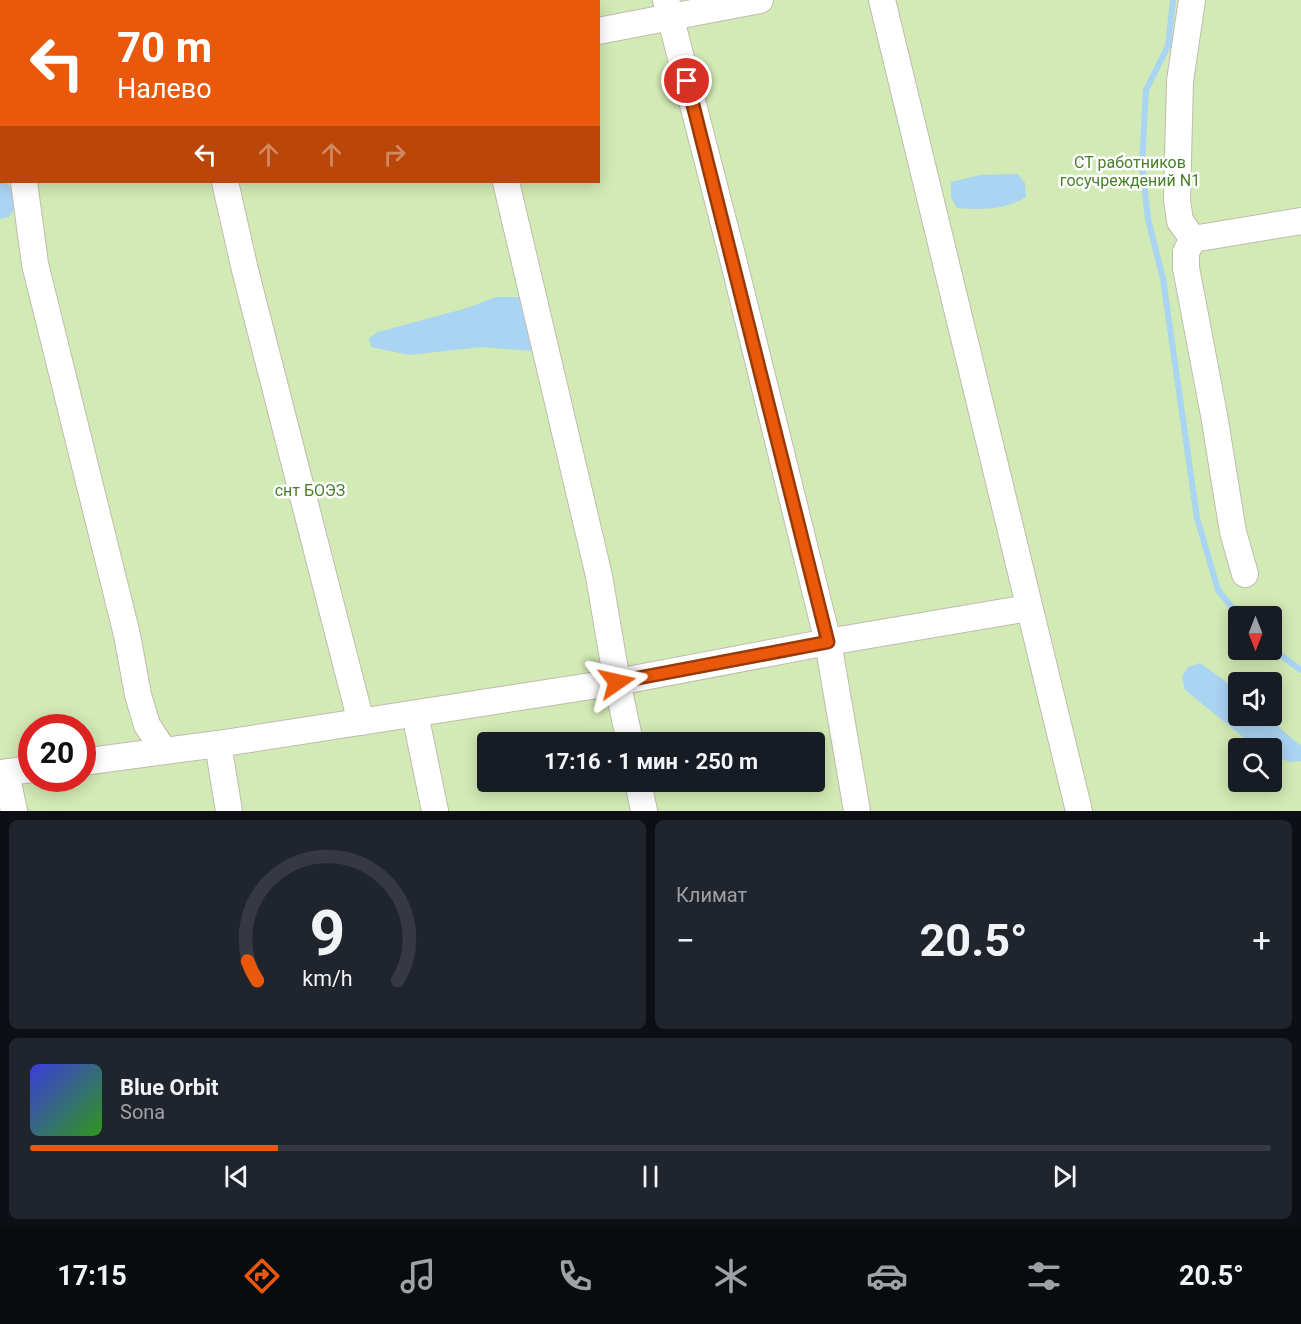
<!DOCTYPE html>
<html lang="ru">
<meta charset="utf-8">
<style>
body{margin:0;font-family:Roboto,sans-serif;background:#20242c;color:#f1f3f6;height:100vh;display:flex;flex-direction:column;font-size:22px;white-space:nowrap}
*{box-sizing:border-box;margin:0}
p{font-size:20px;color:#9ea1a6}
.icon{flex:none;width:33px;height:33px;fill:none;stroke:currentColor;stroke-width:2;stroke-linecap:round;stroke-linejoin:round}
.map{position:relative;height:811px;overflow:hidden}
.details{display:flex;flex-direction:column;gap:9px;padding:9px;background:#0d0f14;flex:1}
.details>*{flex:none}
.top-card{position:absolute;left:0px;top:0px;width:600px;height:183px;box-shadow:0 3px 15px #0003;background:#ea580c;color:#fff;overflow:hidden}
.needle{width:39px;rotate:180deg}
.fabs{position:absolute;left:1228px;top:606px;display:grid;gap:12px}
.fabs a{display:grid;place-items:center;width:54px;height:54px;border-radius:6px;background:#171b24;box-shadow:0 3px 15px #0003;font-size:30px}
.speed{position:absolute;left:18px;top:714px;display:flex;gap:12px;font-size:30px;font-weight:700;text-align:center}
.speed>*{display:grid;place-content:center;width:78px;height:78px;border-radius:50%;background:#171b24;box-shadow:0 3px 15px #0003;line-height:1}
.speed .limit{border:9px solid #d22;background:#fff;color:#111}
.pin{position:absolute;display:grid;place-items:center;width:51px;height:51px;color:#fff;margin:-26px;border:3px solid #fff;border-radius:50%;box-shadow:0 2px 6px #0007}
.me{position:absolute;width:66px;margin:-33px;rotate:79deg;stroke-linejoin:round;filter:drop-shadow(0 0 4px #0008)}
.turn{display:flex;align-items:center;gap:21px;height:126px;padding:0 18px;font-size:27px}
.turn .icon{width:78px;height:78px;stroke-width:2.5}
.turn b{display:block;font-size:42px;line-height:51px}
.lanes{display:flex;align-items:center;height:57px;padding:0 18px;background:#0003;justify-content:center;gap:30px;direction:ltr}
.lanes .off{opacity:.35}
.big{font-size:45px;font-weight:700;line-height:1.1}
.details .card{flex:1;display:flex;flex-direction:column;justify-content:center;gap:9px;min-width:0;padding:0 21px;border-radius:9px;background:#20242c}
.details .dial{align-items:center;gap:0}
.dial svg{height:156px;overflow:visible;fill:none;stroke:#363941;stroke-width:7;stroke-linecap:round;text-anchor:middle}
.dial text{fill:#f1f3f6;stroke:none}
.song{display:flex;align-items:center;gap:18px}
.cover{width:72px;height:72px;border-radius:9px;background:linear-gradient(135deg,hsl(240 70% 55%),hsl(110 70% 35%))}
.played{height:6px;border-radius:3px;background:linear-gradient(90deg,#ea580c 20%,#363941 20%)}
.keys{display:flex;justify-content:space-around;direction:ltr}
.heat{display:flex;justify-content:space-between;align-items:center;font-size:33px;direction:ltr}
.details .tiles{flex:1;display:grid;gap:9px;grid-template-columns:1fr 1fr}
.card:last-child{grid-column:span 2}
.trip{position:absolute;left:477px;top:732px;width:348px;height:60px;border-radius:6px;background:#171b24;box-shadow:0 3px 15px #0003;font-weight:700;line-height:60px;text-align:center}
.dock{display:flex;height:96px;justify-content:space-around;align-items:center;background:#090b0e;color:#9ea1a6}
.dock .icon{width:42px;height:42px}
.dock .on{color:#ea580c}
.dock b{font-size:27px;color:#f1f3f6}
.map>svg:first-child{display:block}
.green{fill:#d2eab5;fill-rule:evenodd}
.water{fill:#a9d4f2}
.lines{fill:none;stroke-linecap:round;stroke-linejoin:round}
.stream{stroke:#a9d4f2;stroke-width:6}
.minor-casing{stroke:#c2bbae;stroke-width:28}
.minor{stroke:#fff;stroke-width:26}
.route-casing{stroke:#983908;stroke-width:15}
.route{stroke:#ea580c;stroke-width:10}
.labels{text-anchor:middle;stroke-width:5;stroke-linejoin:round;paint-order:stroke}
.park-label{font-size:16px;fill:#4a7f2a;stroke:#fff}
</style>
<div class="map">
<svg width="1301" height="811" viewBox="0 0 1301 811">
<rect width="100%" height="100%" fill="#f6f3ec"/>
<path class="green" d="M 0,0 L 1301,0 L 1301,811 L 0,811 ZM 2,2 L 598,2 L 598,182 L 2,182 ZM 1239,616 L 1272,616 L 1272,650 L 1239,650 ZM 1239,682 L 1272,682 L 1272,716 L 1239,716 ZM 32,728 L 82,728 L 82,778 L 32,778 ZM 488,742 L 814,742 L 814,782 L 488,782 ZM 1239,748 L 1272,748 L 1272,782 L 1239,782 Z"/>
<g class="water">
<path d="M 1018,174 L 1025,183 L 1026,197 C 1005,210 981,210 957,208 L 951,198 L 951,182 L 980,175 Z"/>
<path d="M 0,179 C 13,184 13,196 15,208 L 9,217 L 0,219 Z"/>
<path d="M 496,297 L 519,297 L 530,334 L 531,351 L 482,347 L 409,355 L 371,347 L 369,338 L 378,332 L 467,308 Z"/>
<path d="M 1200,663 L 1239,691 L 1239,716 L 1266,716 L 1301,746 L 1301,761 L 1289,762 L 1272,754 L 1272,748 L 1261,748 L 1253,745 L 1185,690 L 1182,677 L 1188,667 Z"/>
</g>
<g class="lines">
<g class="stream">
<path d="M 1173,0 L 1168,46 L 1146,90 L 1142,164 L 1148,219 L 1163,279 L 1197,518 L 1218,590 L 1239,616"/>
<path d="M 1272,649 L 1301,670"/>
</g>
<defs>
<g id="minor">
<path d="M 192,0 L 192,2"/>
<path d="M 459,0 L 460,2"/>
<path d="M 666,0 L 732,255 L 828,642 L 857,811"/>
<path d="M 882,0 C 949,270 1012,541 1079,811"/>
<path d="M 1192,0 L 1180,81 L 1177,200 L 1180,221 L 1193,239"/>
<path d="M 598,31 L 760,0"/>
<path d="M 0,126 L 2,136"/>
<path d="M 0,170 L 2,170"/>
<path d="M 24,182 L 35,264 L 127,635 L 138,695 L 147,725 L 164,751"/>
<path d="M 225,182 L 245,270 L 361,722"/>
<path d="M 506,182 L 599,576 L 617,682 L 630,742"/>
<path d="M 1245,574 L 1233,532 L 1214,415 L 1186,268 L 1186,252 L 1193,239 L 1301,221"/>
<path d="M 415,714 L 435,811"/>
<path d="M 218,744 L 229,811"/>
<path d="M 82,762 L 218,744 L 617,682 L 828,642 L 1028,608"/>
<path d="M 0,773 L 32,769"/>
<path d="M 6,773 L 14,811"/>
<path d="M 638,782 L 644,811"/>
</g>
</defs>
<use href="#minor" class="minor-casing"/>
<use href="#minor" class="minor"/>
</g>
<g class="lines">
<defs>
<path id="route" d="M 617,682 L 828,642 L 687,81"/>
</defs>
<use href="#route" class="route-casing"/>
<use href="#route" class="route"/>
</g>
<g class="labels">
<g class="park-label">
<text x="1130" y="168">СТ работников<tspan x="1130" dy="18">госучреждений N1</tspan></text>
<text x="310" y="496">снт БОЭЗ</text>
</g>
</g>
</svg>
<div class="fabs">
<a><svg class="needle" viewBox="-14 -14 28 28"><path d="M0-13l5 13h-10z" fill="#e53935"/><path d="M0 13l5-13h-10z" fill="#9ea1a6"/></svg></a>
<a><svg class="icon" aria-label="sound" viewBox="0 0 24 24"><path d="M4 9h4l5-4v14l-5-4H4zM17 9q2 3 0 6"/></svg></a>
<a><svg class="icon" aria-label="search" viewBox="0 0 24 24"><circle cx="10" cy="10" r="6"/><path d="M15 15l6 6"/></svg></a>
</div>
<div class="speed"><div class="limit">20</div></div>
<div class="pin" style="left:687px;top:81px;background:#d93025"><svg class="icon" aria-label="arrive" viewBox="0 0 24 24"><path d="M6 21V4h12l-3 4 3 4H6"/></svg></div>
<svg class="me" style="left:617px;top:682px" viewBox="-20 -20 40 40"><path d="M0-17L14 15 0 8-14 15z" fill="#ea580c" stroke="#fff" stroke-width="4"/></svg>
<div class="trip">17:16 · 1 мин · 250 m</div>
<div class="top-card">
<div class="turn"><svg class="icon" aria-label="left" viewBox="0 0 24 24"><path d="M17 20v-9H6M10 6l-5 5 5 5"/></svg><div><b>70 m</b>Налево</div></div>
<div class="lanes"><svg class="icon" aria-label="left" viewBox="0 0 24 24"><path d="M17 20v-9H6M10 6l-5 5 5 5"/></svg><svg class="icon off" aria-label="ahead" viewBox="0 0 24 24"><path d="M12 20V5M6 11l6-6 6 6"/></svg><svg class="icon off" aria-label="ahead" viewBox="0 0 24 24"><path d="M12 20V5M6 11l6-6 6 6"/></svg><svg class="icon off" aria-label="right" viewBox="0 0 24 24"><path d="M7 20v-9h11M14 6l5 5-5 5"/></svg></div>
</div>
</div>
<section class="details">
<div class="tiles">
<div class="card dial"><svg viewBox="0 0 100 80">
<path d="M14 69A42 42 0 1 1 86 69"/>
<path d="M14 69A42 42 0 0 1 9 59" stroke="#ea580c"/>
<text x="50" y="56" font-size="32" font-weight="700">9</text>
<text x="50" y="72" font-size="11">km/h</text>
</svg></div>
<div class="card"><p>Климат</p>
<div class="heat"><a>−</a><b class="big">20.5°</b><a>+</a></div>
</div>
<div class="card">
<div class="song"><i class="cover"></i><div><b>Blue Orbit</b><p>Sona</p></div></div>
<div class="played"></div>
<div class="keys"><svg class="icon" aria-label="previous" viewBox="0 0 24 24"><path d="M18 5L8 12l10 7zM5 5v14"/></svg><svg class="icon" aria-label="pause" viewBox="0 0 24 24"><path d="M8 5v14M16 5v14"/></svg><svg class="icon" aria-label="next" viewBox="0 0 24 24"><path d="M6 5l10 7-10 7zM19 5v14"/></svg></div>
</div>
</div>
</section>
<nav class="dock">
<b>17:15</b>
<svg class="icon on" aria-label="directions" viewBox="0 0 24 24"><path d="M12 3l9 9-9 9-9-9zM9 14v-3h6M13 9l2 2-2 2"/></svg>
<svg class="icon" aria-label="music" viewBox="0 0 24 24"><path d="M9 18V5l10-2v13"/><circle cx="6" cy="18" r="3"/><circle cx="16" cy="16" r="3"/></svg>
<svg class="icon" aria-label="phone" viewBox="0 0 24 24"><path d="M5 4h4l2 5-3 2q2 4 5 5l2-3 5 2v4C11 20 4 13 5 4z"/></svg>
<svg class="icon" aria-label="climate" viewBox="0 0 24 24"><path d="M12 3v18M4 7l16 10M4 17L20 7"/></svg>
<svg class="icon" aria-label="car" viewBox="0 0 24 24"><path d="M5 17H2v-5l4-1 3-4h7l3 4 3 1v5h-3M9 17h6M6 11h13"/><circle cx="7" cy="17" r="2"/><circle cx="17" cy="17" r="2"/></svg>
<svg class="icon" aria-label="filters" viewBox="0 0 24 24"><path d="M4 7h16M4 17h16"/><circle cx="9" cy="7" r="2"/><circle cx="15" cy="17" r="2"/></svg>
<b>20.5°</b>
</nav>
